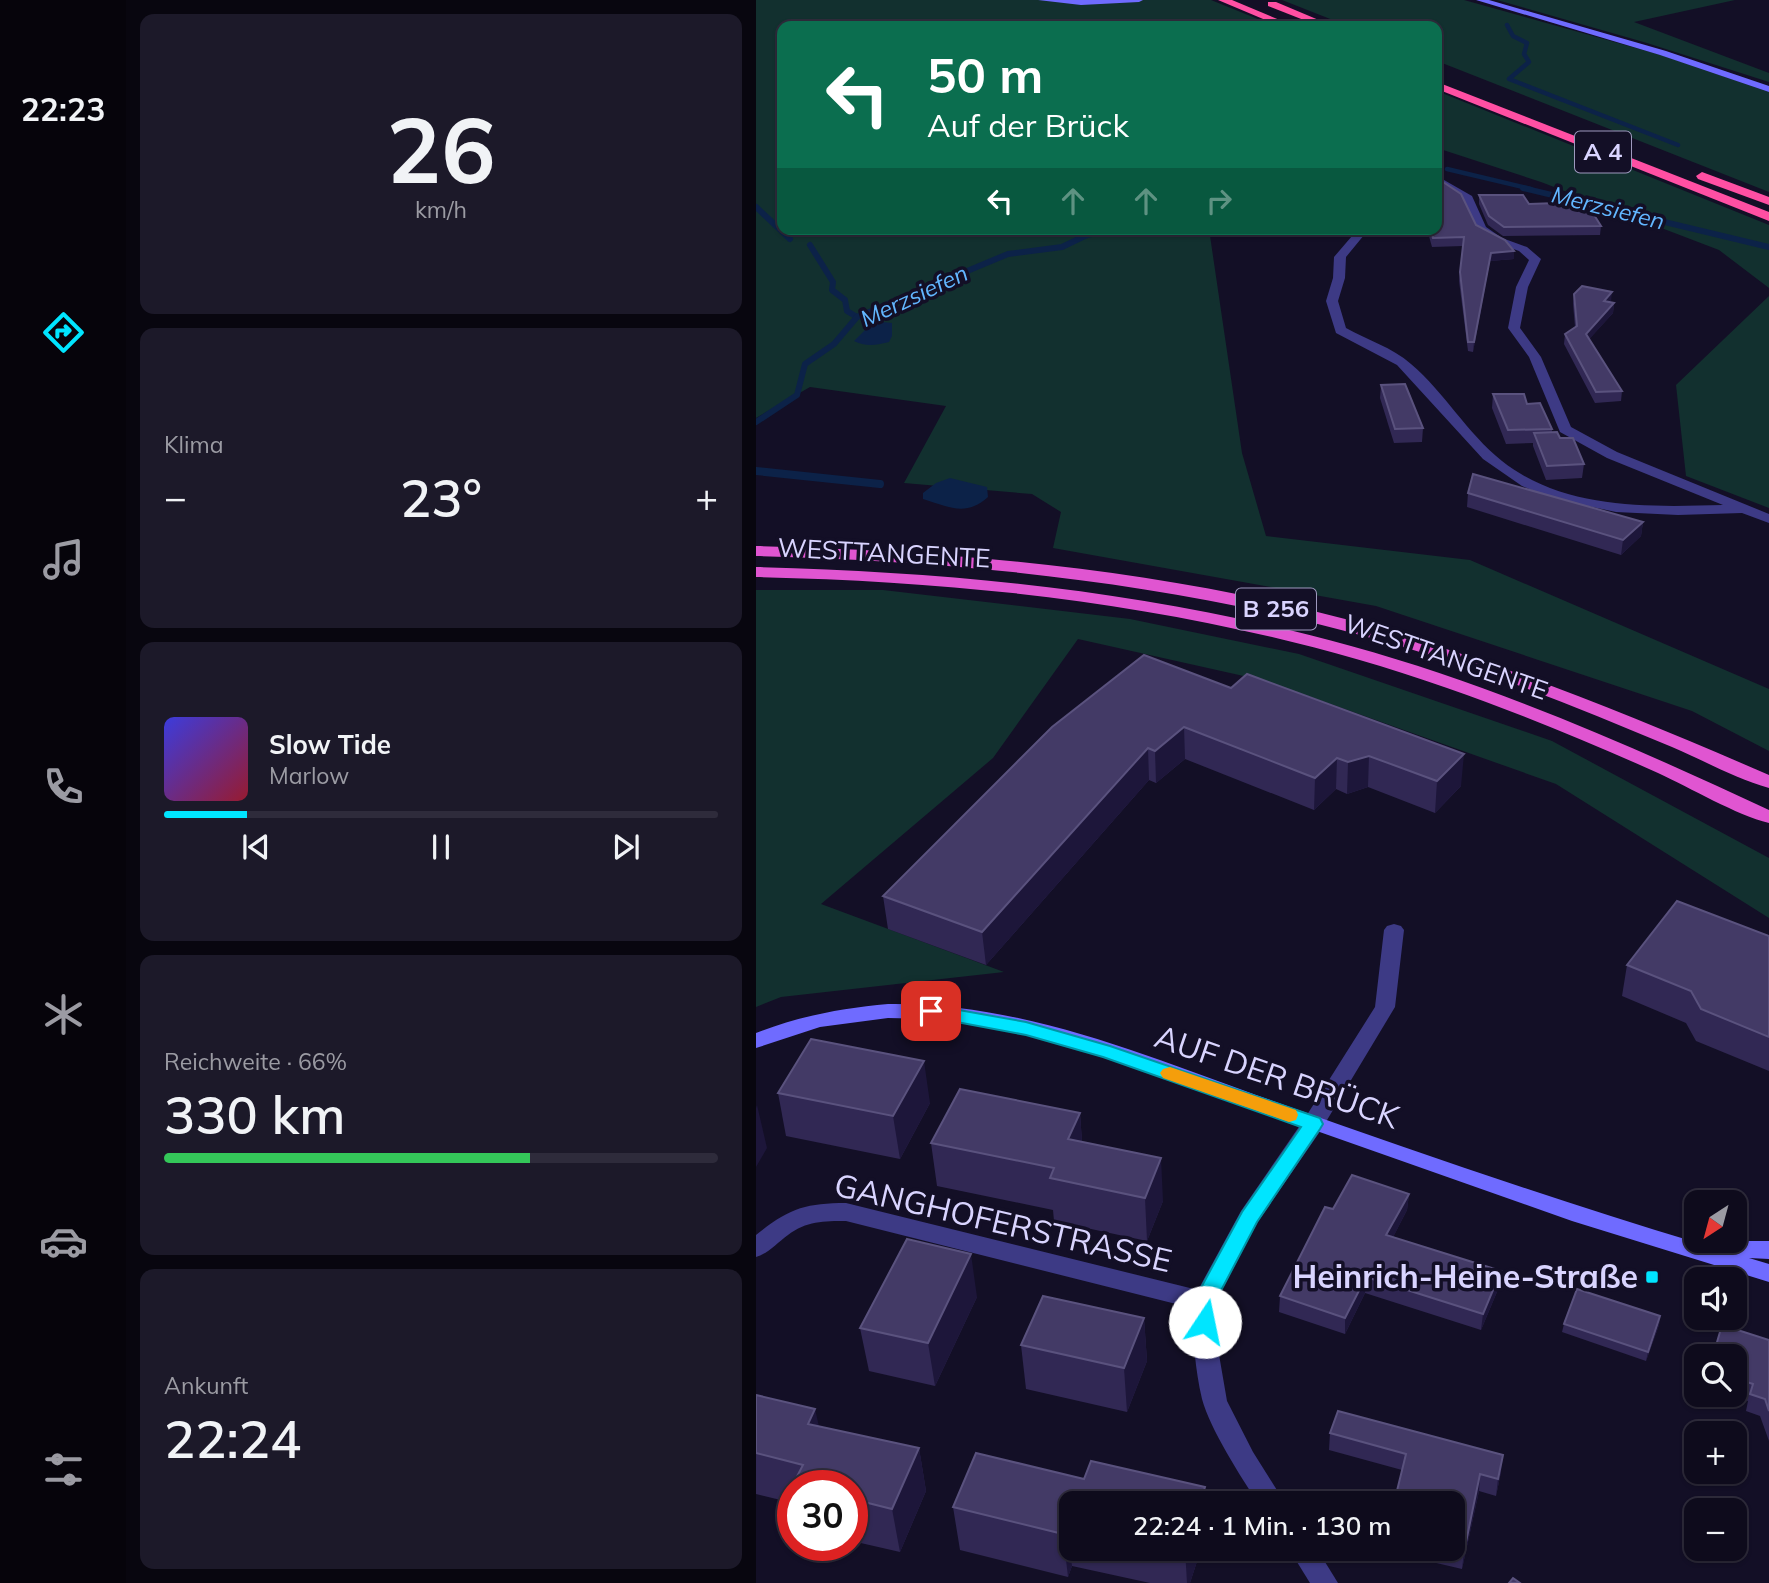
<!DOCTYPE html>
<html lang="de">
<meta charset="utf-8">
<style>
body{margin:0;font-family:Mulish,sans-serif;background:#1c1929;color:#f1f3f6;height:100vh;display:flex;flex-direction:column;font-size:26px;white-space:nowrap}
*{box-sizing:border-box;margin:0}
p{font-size:23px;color:#9b9ba3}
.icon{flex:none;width:38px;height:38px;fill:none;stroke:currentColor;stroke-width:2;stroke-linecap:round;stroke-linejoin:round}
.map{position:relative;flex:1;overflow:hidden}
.panel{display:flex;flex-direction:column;gap:14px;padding:14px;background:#08060f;width:630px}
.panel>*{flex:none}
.banner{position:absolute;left:21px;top:21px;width:665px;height:214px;border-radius:14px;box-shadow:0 2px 5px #0004,0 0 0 2px #2e2b3b;background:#0b6e4f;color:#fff;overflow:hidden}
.needle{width:46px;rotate:216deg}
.fabs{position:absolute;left:928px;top:1190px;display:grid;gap:14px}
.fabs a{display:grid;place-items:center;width:63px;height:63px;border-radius:14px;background:#0e0b1c;box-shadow:0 2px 5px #0004,0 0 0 2px #2e2b3b;font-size:35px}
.speed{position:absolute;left:21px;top:1470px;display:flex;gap:14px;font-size:35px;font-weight:700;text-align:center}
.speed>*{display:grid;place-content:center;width:91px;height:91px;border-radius:50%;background:#0e0b1c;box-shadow:0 2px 5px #0004,0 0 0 2px #2e2b3b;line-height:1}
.speed .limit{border:10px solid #d22;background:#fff;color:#111}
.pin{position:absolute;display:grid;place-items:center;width:60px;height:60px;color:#fff;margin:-30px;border-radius:14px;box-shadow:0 4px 10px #0006}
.me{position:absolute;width:77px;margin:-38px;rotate:11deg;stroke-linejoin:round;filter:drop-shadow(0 0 5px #0008)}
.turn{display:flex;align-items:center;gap:24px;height:147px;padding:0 35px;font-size:32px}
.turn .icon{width:91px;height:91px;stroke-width:2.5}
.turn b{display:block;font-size:49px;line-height:60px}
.lanes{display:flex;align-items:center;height:66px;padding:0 35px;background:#0003;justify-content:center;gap:35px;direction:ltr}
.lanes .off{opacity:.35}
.big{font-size:52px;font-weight:600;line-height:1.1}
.panel .widget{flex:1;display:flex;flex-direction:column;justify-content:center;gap:10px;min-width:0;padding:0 24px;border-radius:14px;background:#1c1929}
.panel .dial{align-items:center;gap:0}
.dial b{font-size:91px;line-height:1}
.song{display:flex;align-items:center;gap:21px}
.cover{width:84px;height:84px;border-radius:10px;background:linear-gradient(135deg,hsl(240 70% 55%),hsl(350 70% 35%))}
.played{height:7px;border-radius:4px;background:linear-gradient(90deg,#00e5ff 15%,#2e2b3b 15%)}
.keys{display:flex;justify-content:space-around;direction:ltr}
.heat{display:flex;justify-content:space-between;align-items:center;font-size:38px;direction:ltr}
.charge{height:10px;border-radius:5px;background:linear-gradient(90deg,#34c759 66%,#2e2b3b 0)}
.trip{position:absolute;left:303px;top:1491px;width:406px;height:70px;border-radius:14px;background:#0e0b1c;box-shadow:0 2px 5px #0004,0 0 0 2px #2e2b3b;font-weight:600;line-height:70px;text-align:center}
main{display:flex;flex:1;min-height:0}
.tab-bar{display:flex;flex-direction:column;width:126px;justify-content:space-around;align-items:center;background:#06040b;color:#9b9ba3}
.tab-bar .icon{width:49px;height:49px}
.tab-bar .active{color:#00e5ff}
.tab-bar b{font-size:32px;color:#f1f3f6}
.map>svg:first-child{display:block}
.green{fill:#12302f}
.water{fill:#0c2248}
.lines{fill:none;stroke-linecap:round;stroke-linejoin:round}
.stream-far2{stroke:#0c2248;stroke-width:4.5}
.stream-far1{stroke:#0c2248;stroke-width:6}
.stream{stroke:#0c2248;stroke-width:8}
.minor{fill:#3d3a85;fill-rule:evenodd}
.secondary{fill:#6f6bff;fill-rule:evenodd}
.trunk{fill:#e055d1;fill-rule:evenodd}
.motorway{fill:#ff4fa3;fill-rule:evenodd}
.wall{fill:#312854}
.shaded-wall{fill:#1d163a}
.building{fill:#433a66;stroke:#5a527e;stroke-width:2}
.route{fill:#00e5ff;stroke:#0095a6;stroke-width:2}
.slow{fill:#f59e0b}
.poi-dot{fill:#00e5ff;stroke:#130f26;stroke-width:2.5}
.labels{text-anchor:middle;stroke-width:7;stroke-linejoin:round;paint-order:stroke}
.far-water-label{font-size:23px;font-style:italic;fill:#62b6ff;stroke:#130f26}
.shield{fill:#130f26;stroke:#9e99be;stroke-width:2}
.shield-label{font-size:24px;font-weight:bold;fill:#d9d4ff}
.street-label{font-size:26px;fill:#d9d4ff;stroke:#130f26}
.near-street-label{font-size:32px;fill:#d9d4ff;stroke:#130f26}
.near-poi-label{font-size:32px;font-weight:bold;fill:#d9d4ff;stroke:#130f26;text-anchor:end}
</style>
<main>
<nav class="tab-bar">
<b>22:23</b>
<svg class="icon active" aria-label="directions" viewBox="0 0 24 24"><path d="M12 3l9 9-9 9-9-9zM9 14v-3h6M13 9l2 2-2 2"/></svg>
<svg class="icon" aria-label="music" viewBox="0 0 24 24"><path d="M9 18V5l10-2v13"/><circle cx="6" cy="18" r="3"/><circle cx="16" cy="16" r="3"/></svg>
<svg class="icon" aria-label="phone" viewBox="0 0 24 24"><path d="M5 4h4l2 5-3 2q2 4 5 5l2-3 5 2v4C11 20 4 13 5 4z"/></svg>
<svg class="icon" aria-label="climate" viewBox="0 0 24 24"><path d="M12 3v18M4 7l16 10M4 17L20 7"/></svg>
<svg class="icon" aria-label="car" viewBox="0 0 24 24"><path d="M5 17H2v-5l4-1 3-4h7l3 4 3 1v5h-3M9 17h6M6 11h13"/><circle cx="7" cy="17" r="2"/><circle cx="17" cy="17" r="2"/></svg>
<svg class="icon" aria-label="filters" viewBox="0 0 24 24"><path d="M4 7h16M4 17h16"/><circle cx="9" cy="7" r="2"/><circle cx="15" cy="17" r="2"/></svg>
</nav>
<section class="panel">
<div class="widget dial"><b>26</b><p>km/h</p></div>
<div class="widget"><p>Klima</p>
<div class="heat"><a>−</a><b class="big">23°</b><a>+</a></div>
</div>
<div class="widget">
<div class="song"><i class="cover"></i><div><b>Slow Tide</b><p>Marlow</p></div></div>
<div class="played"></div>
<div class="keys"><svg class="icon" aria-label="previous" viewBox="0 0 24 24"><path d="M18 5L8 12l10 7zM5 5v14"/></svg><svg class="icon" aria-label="pause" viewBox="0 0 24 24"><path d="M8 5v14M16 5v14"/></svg><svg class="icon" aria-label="next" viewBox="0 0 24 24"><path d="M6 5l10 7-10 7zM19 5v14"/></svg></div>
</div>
<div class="widget"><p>Reichweite · 66%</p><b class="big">330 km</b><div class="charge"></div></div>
<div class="widget"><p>Ankunft</p><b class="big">22:24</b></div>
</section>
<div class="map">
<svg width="1013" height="1583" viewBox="0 0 1013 1583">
<rect width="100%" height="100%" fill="#130f26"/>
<g class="green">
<path d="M 0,0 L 455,0 L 519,26 L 26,26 L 26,229 L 453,229 L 486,453 L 510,536 L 714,560 L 1013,689 L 1013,751 L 936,711 L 620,606 L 297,548 L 305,512 L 276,494 L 148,483 L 190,406 L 54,387 L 0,418 Z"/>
<path d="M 526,0 L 708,0 L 905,55 L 1013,92 L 1013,192 L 681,61 L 681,26 L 592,26 Z"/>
<path d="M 741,0 L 979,0 L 878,22 L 1013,73 L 1013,82 L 891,43 Z"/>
<path d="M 681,91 L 1013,225 L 1013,288 L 963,250 L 785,182 L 681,148 Z"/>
<path d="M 1013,296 L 1013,508 L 930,476 L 920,385 Z"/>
<path d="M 0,590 L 127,590 L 374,619 L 543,654 L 796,741 L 1013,858 L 1013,918 L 800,784 L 510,681 L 322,639 L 237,758 L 65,904 L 248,972 L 25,997 L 0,1007 Z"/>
</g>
<g class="water">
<path d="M 118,321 L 136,323 L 136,336 L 133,342 C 122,345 109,347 98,341 Z"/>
<path d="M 194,478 L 231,487 L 232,497 C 210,517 193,507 167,499 L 167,493 L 180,483 Z"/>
</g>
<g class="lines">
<g class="stream-far2">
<path d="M 751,25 L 757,36 L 771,43 L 768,54 L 773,62 L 753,79 L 922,145"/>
<path d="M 691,169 L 775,189"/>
</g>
<g class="stream-far1">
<path d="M 767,188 L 1013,247"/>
<path d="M 0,207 L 34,239"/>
<path d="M 54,245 L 77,282 L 76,290 L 89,300 L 91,311 L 101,317"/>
<path d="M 0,422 L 41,395 L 49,364 L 78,344 L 101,317 L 252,254 L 306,247 L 331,235 L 357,229"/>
</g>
<path class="stream" d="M 0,471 L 124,484"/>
<g class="minor">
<path d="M 681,176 L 716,196 L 730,227 L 746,238 L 771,247 L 785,259 L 772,287 L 764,328 L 785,357 L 815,427 L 861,452 L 1013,514 L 1013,523 L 986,513 L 922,515 L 860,512 L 794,498 L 766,486 L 727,459 L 641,365 L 580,333 L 570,301 L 577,278 L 578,257 L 602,229 L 613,229 L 590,257 L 589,278 L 582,301 L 590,328 C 611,340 636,347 655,364 C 689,393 711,433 746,461 C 808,510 892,507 967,505 L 851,458 L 804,432 L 773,357 L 752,328 L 760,287 L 773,260 L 763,251 L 738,242 L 721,231 L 707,200 L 681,183 Z"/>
<path d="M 638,924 L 645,926 L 648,930 L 639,1007 L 565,1130 L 501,1223 L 460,1301 L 461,1343 L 471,1401 L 497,1452 L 529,1503 L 502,1503 C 485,1477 454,1429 446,1399 C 439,1369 437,1338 436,1308 L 90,1221 C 68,1221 50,1221 32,1235 C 21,1243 13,1253 0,1257 L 0,1235 C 32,1209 49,1203 90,1203 L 442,1290 L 485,1211 L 549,1118 L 619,1007 L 628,930 L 631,926 Z"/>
<path d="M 533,1549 L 561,1549 L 582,1583 L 554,1583 Z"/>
</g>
<g class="secondary">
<path d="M 282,0 L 387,0 L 383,2 L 325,5 Z"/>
<path d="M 720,0 L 733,0 L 910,51 L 1013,86 L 1013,92 L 904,55 Z"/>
<path d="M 132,1004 C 268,1002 395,1058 520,1102 C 660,1152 800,1200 942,1243 L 943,1241 L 1013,1241 L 1013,1259 L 993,1258 L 1013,1264 L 1013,1282 L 816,1221 L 382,1068 L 263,1032 L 177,1019 L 132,1018 L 64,1027 L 0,1048 L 0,1033 C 43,1016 87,1008 132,1004 Z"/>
</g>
<g class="trunk">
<path d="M 0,546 C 201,551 402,569 597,621 C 740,660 877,716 1013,775 L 1013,788 C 980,779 947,760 916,747 C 847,718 779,690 708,666 C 478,590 241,562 0,556 Z"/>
<path d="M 0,567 C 202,572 400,592 595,646 C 740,686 878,747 1013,810 L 1013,823 C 980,815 935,788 902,773 C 833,742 763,713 691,688 C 467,610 236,582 0,577 Z"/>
</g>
<g class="motorway">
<path d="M 462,0 L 476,0 L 538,26 L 524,26 Z"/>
<path d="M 512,2 L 520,2 L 577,26 L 563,26 L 512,6 Z"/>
<path d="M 681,82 L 1013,212 L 1013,221 L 681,89 Z"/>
<path d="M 946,172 L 1013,197 L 1013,205 L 942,179 L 940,176 Z"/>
</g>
</g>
<g class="wall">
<path d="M 723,195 L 773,204 L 845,226 L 844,235 L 747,236 L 732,225 L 723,204 Z"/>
<path d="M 720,225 L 758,259 L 734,261 L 717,352 L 712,351 L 703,281 L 707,246 L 676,247 L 671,229 L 681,229 Z"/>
<path d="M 818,294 L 858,303 L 857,313 L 833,339 L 866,391 L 865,401 L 839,403 L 808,344 L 809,334 L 819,327 L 817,304 Z"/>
<path d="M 625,385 L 667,428 L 666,442 L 638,443 L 624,398 Z"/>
<path d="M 737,394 L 771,404 L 796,429 L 796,432 L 804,438 L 828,464 L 826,478 L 790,480 L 777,446 L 777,443 L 750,444 L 736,408 Z"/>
<path d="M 712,493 L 887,522 L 885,536 L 865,555 L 711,507 Z"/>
<path d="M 388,655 L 705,786 L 679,813 L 612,787 L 591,794 L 580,789 L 558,810 L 429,759 L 400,783 L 393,780 L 230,965 L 132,929 L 127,896 Z"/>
<path d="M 1013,936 L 1013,1071 L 940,1041 L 930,1023 L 866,996 L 871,965 Z"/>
<path d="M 22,1093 L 174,1103 L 144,1159 L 30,1136 Z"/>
<path d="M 324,1113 L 326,1142 L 407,1201 L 391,1241 L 298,1221 L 297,1210 L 181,1186 L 175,1143 Z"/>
<path d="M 653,1194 L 651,1210 L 637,1237 L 745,1271 L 743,1287 L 725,1330 L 609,1293 L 589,1334 L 523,1312 L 524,1296 L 577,1209 Z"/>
<path d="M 221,1297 L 179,1386 L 113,1371 L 104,1328 Z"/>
<path d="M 904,1316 L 903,1325 L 890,1361 L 806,1332 L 808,1324 Z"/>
<path d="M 388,1318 L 391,1361 L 371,1412 L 270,1389 L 265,1345 Z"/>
<path d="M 1013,1340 L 1013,1441 L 1004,1416 L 990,1411 L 992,1401 L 973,1395 L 978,1395 L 978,1356 Z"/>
<path d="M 0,1395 L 63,1426 L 163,1448 L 170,1491 L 144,1552 L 96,1541 L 96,1486 L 37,1486 L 37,1503 L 0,1494 Z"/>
<path d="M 574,1433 L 745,1472 L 740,1496 L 723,1491 L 706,1569 L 629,1551 L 629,1549 L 696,1549 L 646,1470 L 573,1450 Z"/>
<path d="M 328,1479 L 449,1487 L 315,1503 L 315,1549 L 445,1549 L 434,1583 L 394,1583 L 316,1566 L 312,1577 L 204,1550 L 197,1507 Z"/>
</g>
<g class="shaded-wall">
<path d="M 758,251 L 758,259 L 734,261 L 717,352 L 718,342 L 735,253 Z"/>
<path d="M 856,292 L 855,302 L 848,301 Z"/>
<path d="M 858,303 L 857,313 L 829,344 L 830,334 Z"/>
<path d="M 887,522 L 885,536 L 865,555 L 867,540 Z"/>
<path d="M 428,727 L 429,759 L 400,783 L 399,751 Z"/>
<path d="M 392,748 L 393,780 L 230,965 L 226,932 Z"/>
<path d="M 708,754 L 705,786 L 679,813 L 681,781 Z"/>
<path d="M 613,756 L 612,787 L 591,794 L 592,762 Z"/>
<path d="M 581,758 L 580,789 L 558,810 L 559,778 Z"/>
<path d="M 168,1061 L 174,1103 L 144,1159 L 137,1116 Z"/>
<path d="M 1,1105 L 11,1148 L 0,1167 L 0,1108 Z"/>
<path d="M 324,1113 L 327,1156 L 312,1139 Z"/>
<path d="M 405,1158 L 407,1201 L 391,1241 L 389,1198 Z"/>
<path d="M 653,1194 L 651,1210 L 630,1251 L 630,1235 Z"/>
<path d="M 215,1254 L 221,1297 L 179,1386 L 172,1343 Z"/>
<path d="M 745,1271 L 743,1287 L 725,1330 L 727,1314 Z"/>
<path d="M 610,1277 L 609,1293 L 589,1334 L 589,1318 Z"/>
<path d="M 904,1316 L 903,1325 L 890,1361 L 892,1352 Z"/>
<path d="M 388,1318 L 391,1361 L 371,1412 L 368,1368 Z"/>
<path d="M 59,1409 L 69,1453 L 52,1424 Z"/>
<path d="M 163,1448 L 170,1491 L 144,1552 L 136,1509 Z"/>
<path d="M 747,1455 L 745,1472 L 740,1496 L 742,1479 Z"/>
<path d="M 724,1474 L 723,1491 L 706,1569 L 708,1552 Z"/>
<path d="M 449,1487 L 450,1503 L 444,1503 Z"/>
<path d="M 311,1523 L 316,1566 L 312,1577 L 307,1534 Z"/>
<path d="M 429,1549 L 445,1549 L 434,1583 L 431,1583 Z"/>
</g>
<g class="building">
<path d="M 681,178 L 705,194 L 720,225 L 749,240 L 758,251 L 735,253 L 718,342 L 712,342 L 704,272 L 708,237 L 677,238 L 674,229 L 681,229 Z"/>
<path d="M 723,195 L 767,195 L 773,204 L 830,202 L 845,226 L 748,227 L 733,216 Z"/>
<path d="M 826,286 L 856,292 L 848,301 L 858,303 L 830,334 L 866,391 L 840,392 L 809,334 L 821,326 L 818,294 Z"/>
<path d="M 649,384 L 667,428 L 639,429 L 625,385 Z"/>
<path d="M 737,394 L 768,394 L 771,404 L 784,403 L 796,429 L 752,430 Z"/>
<path d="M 801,432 L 804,438 L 817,438 L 828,464 L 791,466 L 778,433 Z"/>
<path d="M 717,474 L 887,522 L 867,540 L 712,493 Z"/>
<path d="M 388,655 L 475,688 L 491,674 L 708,754 L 681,781 L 613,756 L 592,762 L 581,758 L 559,778 L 428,727 L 399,751 L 392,748 L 226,932 L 127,896 L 296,727 Z"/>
<path d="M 921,901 L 1013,936 L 1013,1037 L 945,1009 L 935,991 L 871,965 Z"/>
<path d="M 55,1039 L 168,1061 L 137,1116 L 22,1093 Z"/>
<path d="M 204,1089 L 324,1113 L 312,1139 L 405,1158 L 389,1198 L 294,1178 L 298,1168 L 175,1143 Z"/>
<path d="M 596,1175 L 653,1194 L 630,1235 L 745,1271 L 727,1314 L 610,1277 L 589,1318 L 524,1296 L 569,1207 L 577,1209 Z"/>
<path d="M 151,1239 L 215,1254 L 172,1343 L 104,1328 Z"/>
<path d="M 821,1289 L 904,1316 L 892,1352 L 808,1324 Z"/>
<path d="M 287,1296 L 388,1318 L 368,1368 L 265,1345 Z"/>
<path d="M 966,1325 L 1013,1340 L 1013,1411 L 1009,1399 L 994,1394 L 997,1384 L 978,1378 L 978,1356 L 957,1356 Z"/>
<path d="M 0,1395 L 59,1409 L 52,1424 L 163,1448 L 136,1509 L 96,1499 L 96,1486 L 36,1486 L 47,1465 L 0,1453 Z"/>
<path d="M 582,1411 L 747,1455 L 742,1479 L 724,1474 L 708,1552 L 695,1549 L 696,1549 L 696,1503 L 638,1503 L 650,1454 L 574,1433 Z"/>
<path d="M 220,1453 L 328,1479 L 335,1461 L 449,1487 L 444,1503 L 315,1503 L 315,1523 L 311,1523 L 307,1534 L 197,1507 Z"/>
<path d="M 757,1578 L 764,1583 L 753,1583 Z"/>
</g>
<path class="route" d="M 175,1005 L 270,1022 L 354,1046 L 564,1118 L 567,1124 L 564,1129 L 501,1222 L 459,1302 L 459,1322 L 456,1328 L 449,1331 L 441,1328 L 438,1322 L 438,1301 L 441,1295 L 486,1212 L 545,1127 L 347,1057 L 270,1035 L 169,1016 L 166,1011 L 169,1007 Z"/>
<path class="slow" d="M 414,1067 L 540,1110 L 542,1115 L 540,1120 L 533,1122 L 407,1078 L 404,1073 L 407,1069 Z"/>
<rect class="poi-dot" x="889" y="1270" width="14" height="14" rx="3.5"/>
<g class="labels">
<g class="far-water-label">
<text transform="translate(852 208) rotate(14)" y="8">Merzsiefen</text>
<text transform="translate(158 296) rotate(-25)" y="8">Merzsiefen</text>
</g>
<g class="shield">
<rect x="819" y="131.5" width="56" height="41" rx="5"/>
<rect x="480" y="588.5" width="80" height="41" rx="5"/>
</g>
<g class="shield-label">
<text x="847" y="160">A 4</text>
<text x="520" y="617">B 256</text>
</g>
<g class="street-label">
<text transform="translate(128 553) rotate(3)" y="9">WESTTANGENTE</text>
<text transform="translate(690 657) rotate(19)" y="9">WESTTANGENTE</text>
</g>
<g class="near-street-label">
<text transform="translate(521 1077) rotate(19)" y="11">AUF DER BRÜCK</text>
<text transform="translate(247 1223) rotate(13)" y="11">GANGHOFERSTRASSE</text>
</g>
<g class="near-poi-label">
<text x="882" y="1288">Heinrich-Heine-Straße</text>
</g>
</g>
</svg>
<div class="fabs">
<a><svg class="needle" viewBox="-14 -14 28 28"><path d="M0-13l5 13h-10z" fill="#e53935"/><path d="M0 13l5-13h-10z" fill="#9b9ba3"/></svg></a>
<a><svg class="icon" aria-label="sound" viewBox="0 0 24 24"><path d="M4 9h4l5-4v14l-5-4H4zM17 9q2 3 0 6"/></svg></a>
<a><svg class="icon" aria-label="search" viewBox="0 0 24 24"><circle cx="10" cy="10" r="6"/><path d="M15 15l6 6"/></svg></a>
<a>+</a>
<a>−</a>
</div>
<div class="speed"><div class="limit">30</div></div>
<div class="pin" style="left:175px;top:1011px;background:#d93025"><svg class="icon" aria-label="arrive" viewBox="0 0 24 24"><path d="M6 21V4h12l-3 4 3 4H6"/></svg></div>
<svg class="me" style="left:449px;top:1322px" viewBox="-20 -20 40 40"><circle r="19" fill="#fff"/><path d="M0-13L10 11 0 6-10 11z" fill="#00e5ff"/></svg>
<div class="trip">22:24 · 1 Min. · 130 m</div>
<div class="banner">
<div class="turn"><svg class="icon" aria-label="left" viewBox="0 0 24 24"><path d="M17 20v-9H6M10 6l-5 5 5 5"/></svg><div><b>50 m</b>Auf der Brück</div></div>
<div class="lanes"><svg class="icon" aria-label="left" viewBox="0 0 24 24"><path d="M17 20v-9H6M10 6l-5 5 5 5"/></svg><svg class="icon off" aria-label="ahead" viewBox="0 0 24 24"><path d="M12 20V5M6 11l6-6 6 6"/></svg><svg class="icon off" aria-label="ahead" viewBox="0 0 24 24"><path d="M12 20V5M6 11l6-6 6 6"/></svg><svg class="icon off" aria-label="right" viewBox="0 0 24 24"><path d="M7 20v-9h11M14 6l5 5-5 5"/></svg></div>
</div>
</div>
</main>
